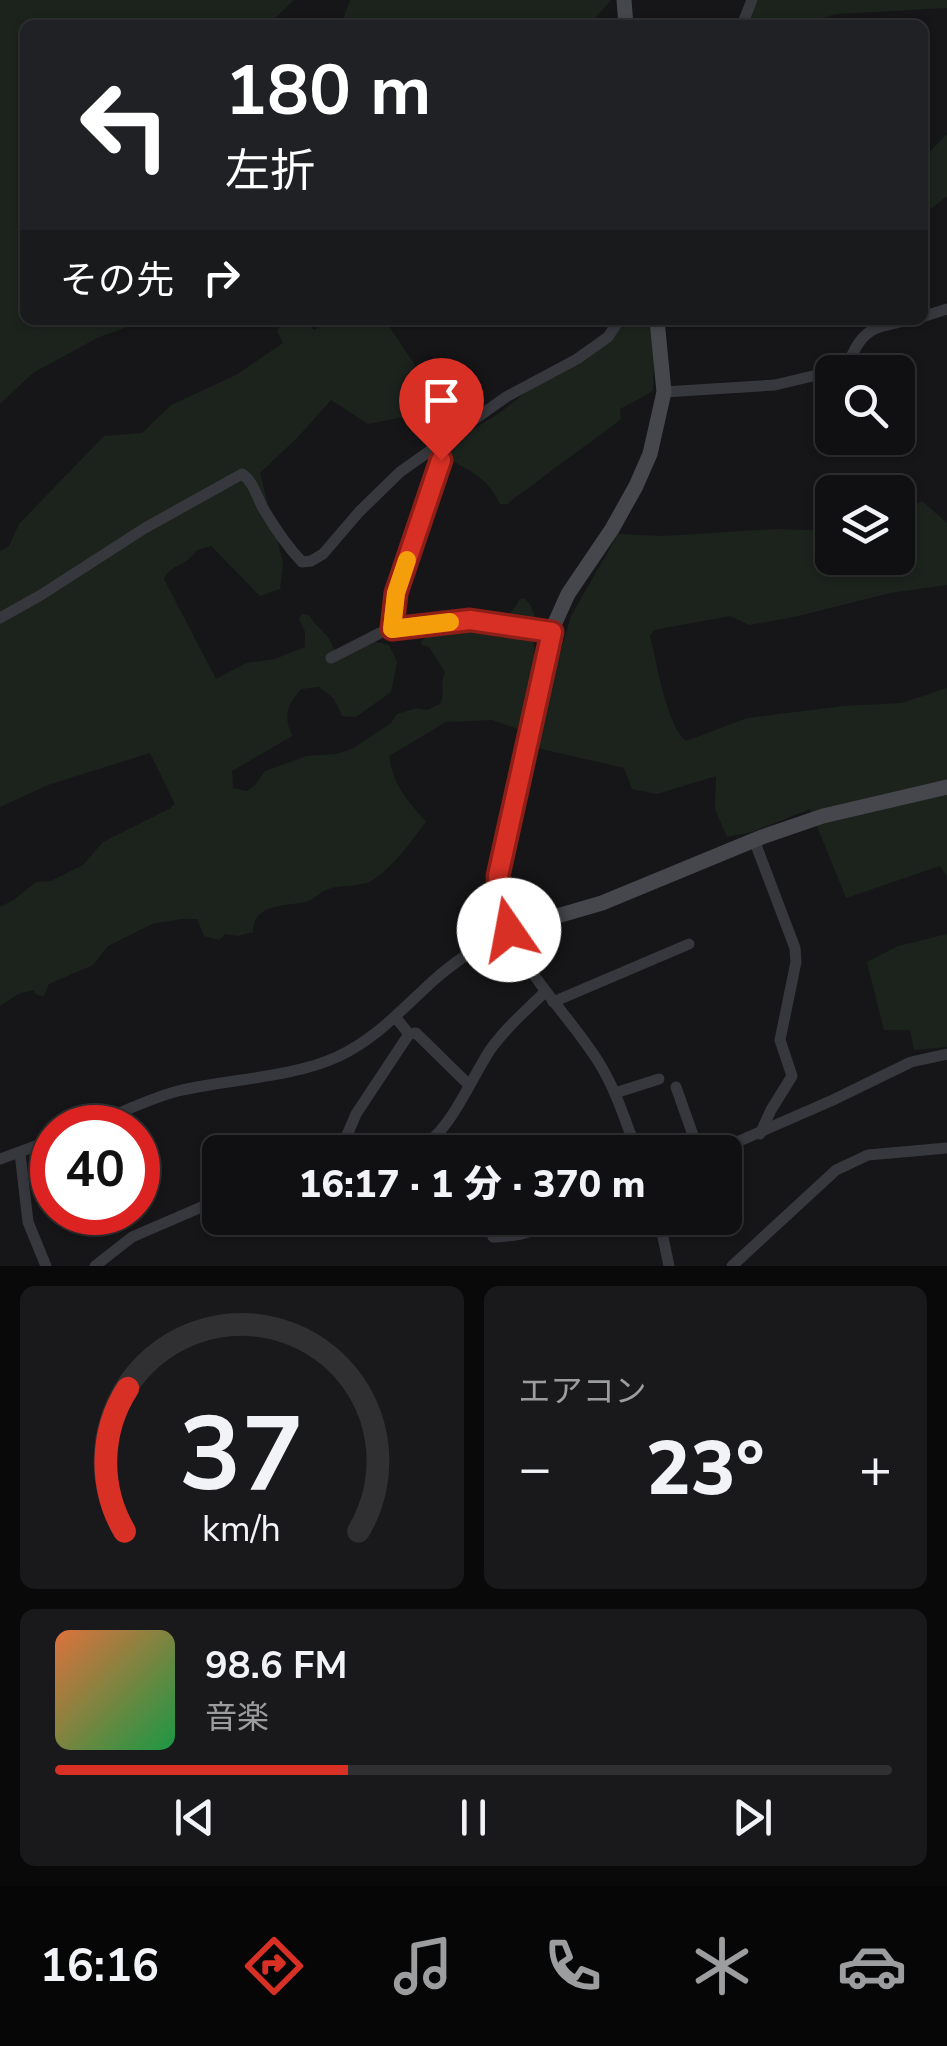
<!DOCTYPE html>
<html lang="ja">
<meta charset="utf-8">
<style>
body{margin:0;font-family:"Nunito Sans","Noto Sans JP",sans-serif;background:#19191b;color:#f1f3f6;height:100vh;display:flex;flex-direction:column;font-size:38px;white-space:nowrap}
*{box-sizing:border-box;margin:0}
p{font-size:32px;color:#9c9d9f}
.icon{flex:none;width:55px;height:55px;fill:none;stroke:currentColor;stroke-width:2;stroke-linecap:round;stroke-linejoin:round}
.map{position:relative;height:1266px;overflow:hidden}
.drawer{display:flex;flex-direction:column;gap:20px;padding:20px;background:#09090a;flex:1}
.drawer>*{flex:none}
.top-card{position:absolute;left:20px;top:20px;width:908px;height:305px;border-radius:15px;box-shadow:0 2px 8px #0004,0 0 0 2px #303032;background:#202124;color:#fff;overflow:hidden}
.buttons{position:absolute;left:815px;top:355px;display:grid;gap:20px}
.buttons a{display:grid;place-items:center;width:100px;height:100px;border-radius:15px;background:#101012;box-shadow:0 2px 8px #0004,0 0 0 2px #303032;font-size:50px}
.speed{position:absolute;left:30px;top:1105px;display:flex;gap:20px;font-size:50px;font-weight:700;text-align:center}
.speed>*{display:grid;place-content:center;width:130px;height:130px;border-radius:50%;background:#101012;box-shadow:0 2px 8px #0004,0 0 0 2px #303032;line-height:1}
.speed .limit{border:15px solid #d22;background:#fff;color:#111}
.pin{position:absolute;display:grid;place-items:center;width:85px;height:85px;color:#fff;margin:-102px -42px;border-radius:50% 50% 50% 0;rotate:-45deg;box-shadow:0 0 10px #0007}
.pin .icon{rotate:45deg}
.me{position:absolute;width:110px;margin:-55px;rotate:348deg;stroke-linejoin:round;filter:drop-shadow(0 0 8px #0008)}
.turn{display:flex;align-items:center;gap:35px;height:210px;padding:0 40px;font-size:45px}
.turn .icon{width:130px;height:130px;stroke-width:2.5}
.turn b{display:block;font-size:70px;line-height:85px}
.then{display:flex;align-items:center;height:95px;padding:0 40px;background:#0003;gap:20px;font-size:38px}
.big{font-size:75px;font-weight:800;line-height:1.1}
.drawer .widget{flex:1;display:flex;flex-direction:column;justify-content:center;gap:15px;min-width:0;padding:0 35px;border-radius:15px;background:#19191b}
.drawer .dial{align-items:center;gap:0}
.dial svg{height:260px;overflow:visible;fill:none;stroke:#303032;stroke-width:7;stroke-linecap:round;text-anchor:middle}
.dial text{fill:#f1f3f6;stroke:none}
.song{display:flex;align-items:center;gap:30px}
.cover{width:120px;height:120px;border-radius:15px;background:linear-gradient(135deg,hsl(20 70% 55%),hsl(140 70% 35%))}
.played{height:10px;border-radius:5px;background:linear-gradient(90deg,#d93025 35%,#303032 35%)}
.keys{display:flex;justify-content:space-around;direction:ltr}
.heat{display:flex;justify-content:space-between;align-items:center;font-size:55px;direction:ltr}
.drawer .tiles{flex:1;display:grid;gap:20px;grid-template-columns:1fr 1fr}
.widget:last-child{grid-column:span 2}
.trip{position:absolute;left:202px;top:1135px;width:540px;height:100px;border-radius:15px;background:#101012;box-shadow:0 2px 8px #0004,0 0 0 2px #303032;font-weight:800;line-height:100px;text-align:center}
.tabs{display:flex;height:160px;justify-content:space-around;align-items:center;background:#060607;color:#9c9d9f}
.tabs .icon{width:70px;height:70px}
.tabs .current{color:#d93025}
.tabs b{font-size:45px;color:#f1f3f6}
.map>svg:first-child{display:block}
.green{fill:#1c231d}
.lines{fill:none;stroke-linecap:round;stroke-linejoin:round}
.street{stroke:#37383d;stroke-width:11}
.secondary{stroke:#45474d;stroke-width:15}
.route-casing{stroke:#8d1f18;stroke-width:25}
.route{stroke:#d93025;stroke-width:18}
.slow{stroke:#f59e0b;stroke-width:18}
</style>
<div class="map">
<svg width="947" height="1266" viewBox="0 0 947 1266">
<rect width="100%" height="100%" fill="#161618"/>
<g class="green">
<path d="M 0,0 L 294,0 L 268,25 L 25,25 L 25,320 L 147,320 L 97,338 L 33,373 L 0,404 Z"/>
<path d="M 350,0 L 611,0 L 589,25 L 341,25 Z"/>
<path d="M 758,0 L 947,0 L 947,8 L 836,14 L 817,20 L 787,25 L 748,25 Z"/>
<path d="M 947,134 L 947,196 L 923,215 L 923,159 Z"/>
<path d="M 284,320 L 304,320 L 314,330 L 331,320 L 396,320 L 389,326 L 430,388 L 419,414 L 368,424 L 331,400 L 298,437 L 260,473 L 283,563 L 280,589 L 260,596 L 211,546 L 197,550 C 185,568 173,562 164,579 L 216,679 L 246,663 L 275,659 L 305,647 L 305,632 L 299,619 L 302,614 L 309,615 C 318,631 330,632 335,653 L 372,641 L 389,645 L 397,662 L 391,692 L 356,717 L 342,716 L 334,699 L 319,687 L 301,689 C 287,706 283,715 292,736 L 232,771 L 233,788 L 247,791 L 255,785 L 265,771 L 307,756 L 336,754 L 352,749 L 391,723 L 397,714 L 417,708 L 427,710 L 440,704 C 446,694 439,685 445,672 L 429,647 L 422,645 L 421,642 C 428,632 436,639 432,621 C 435,619 441,614 446,613 C 452,612 455,615 462,616 C 483,621 510,623 519,600 L 524,598 L 530,604 L 535,617 C 531,630 535,643 534,657 C 531,682 526,705 521,730 L 492,720 L 446,722 L 389,756 C 393,786 407,799 426,822 C 410,842 395,865 373,880 C 360,888 342,884 328,889 C 320,892 315,899 308,901 C 287,907 253,902 253,932 L 238,936 L 225,934 L 219,940 L 204,936 L 197,919 L 182,919 L 152,924 L 108,946 L 93,965 L 49,984 L 44,996 L 37,995 L 33,990 L 18,994 L 0,1006 L 0,907 L 15,899 L 36,882 L 51,881 L 83,865 L 103,842 L 169,809 L 175,804 L 150,753 L 48,785 L 0,807 L 0,551 L 9,546 L 19,524 L 104,436 L 142,433 L 171,405 L 236,375 L 283,343 L 277,331 Z"/>
<path d="M 621,320 L 650,320 L 654,357 L 653,391 L 620,409 L 621,419 C 593,441 563,461 534,484 C 526,491 516,495 508,504 L 500,504 C 487,476 469,471 444,456 L 453,441 L 498,414 Z"/>
<path d="M 922,501 L 947,523 L 947,585 L 890,593 L 794,617 L 749,625 L 730,616 L 654,630 L 650,636 C 657,663 666,725 686,741 L 747,718 L 843,706 L 902,703 L 947,688 L 947,877 L 940,866 L 846,898 L 810,809 L 752,832 L 727,837 L 715,809 L 716,776 L 657,794 L 632,789 L 624,768 L 537,748 L 552,681 L 571,616 L 618,534 L 664,536 L 776,529 L 832,531 L 832,558 L 898,558 L 898,514 Z"/>
<path d="M 947,934 L 947,1047 L 914,1050 L 910,1030 L 884,1030 L 867,962 L 898,946 Z"/>
</g>
<g class="lines">
<g class="street">
<path d="M 742,25 L 752,0"/>
<path d="M 922,317 L 947,309"/>
<path d="M 664,392 L 775,385 L 846,368 C 863,329 868,329 908,320"/>
<path d="M 441,442 L 441,460 L 396,593 L 393,629 L 470,620 L 552,632"/>
<path d="M 0,618 L 41,595 L 145,528 L 242,474 C 253,481 256,495 263,508 C 274,527 286,545 302,562 L 311,561 L 323,554 L 359,512 L 400,472 L 506,397 L 577,359 L 608,337 L 619,320"/>
<path d="M 331,658 L 380,633 L 393,629"/>
<path d="M 754,840 L 795,948 L 796,962 L 780,1040 L 792,1076 L 771,1110 L 760,1134"/>
<path d="M 553,1002 L 689,944"/>
<path d="M 396,1018 L 409,1034 L 416,1033 L 469,1085"/>
<path d="M 676,1087 L 699,1152"/>
<path d="M 615,1093 L 659,1079"/>
<path d="M 85,1128 C 116,1115 147,1099 178,1091 C 228,1079 291,1078 337,1057 C 376,1039 401,1010 433,981 C 456,960 482,944 509,930 C 530,982 573,1019 601,1066 C 617,1093 626,1123 637,1152"/>
<path d="M 340,1152 L 356,1114 L 409,1034"/>
<path d="M 415,1152 C 451,1132 468,1084 490,1050 C 505,1029 526,1010 545,992"/>
<path d="M 714,1152 L 833,1100 L 911,1062 L 947,1054"/>
<path d="M 20,1153 L 28,1222 L 46,1266"/>
<path d="M 0,1159 L 52,1140"/>
<path d="M 659,1218 L 669,1266"/>
<path d="M 493,1237 C 515,1236 535,1234 552,1218"/>
<path d="M 95,1266 L 132,1237 L 220,1199"/>
<path d="M 732,1266 L 836,1170 L 868,1155 L 947,1148"/>
</g>
<g class="secondary">
<path d="M 624,0 L 626,25"/>
<path d="M 657,320 L 664,392 L 650,454 L 636,486 L 612,529 L 568,594 L 554,625 L 545,654 L 498,876 L 501,898 L 509,930 L 602,903 L 762,837 L 823,816 L 947,787"/>
</g>
</g>
<g class="lines">
<defs>
<path id="route" d="M 441,460 L 396,593 L 392,629 L 470,620 L 552,632 L 498,876 L 500,898 L 509,930"/>
</defs>
<use href="#route" class="route-casing"/>
<use href="#route" class="route"/>
<path class="slow" d="M 407,560 L 396,593 L 392,629 L 450,622"/>
</g>
</svg>
<div class="buttons">
<a><svg class="icon" aria-label="search" viewBox="0 0 24 24"><circle cx="10" cy="10" r="6"/><path d="M15 15l6 6"/></svg></a>
<a><svg class="icon" aria-label="layers" viewBox="0 0 24 24"><path d="M12 4l9 5-9 5-9-5zM3 14l9 5 9-5"/></svg></a>
</div>
<div class="speed"><div class="limit">40</div></div>
<div class="pin" style="left:441px;top:460px;background:#d93025"><svg class="icon" aria-label="arrive" viewBox="0 0 24 24"><path d="M6 21V4h12l-3 4 3 4H6"/></svg></div>
<svg class="me" style="left:509px;top:930px" viewBox="-20 -20 40 40"><circle r="19" fill="#fff"/><path d="M0-13L10 11 0 6-10 11z" fill="#d93025"/></svg>
<div class="trip">16:17 · 1 分 · 370 m</div>
<div class="top-card">
<div class="turn"><svg class="icon" aria-label="left" viewBox="0 0 24 24"><path d="M17 20v-9H6M10 6l-5 5 5 5"/></svg><div><b>180 m</b>左折</div></div>
<div class="then">その先<svg class="icon" aria-label="right" viewBox="0 0 24 24"><path d="M7 20v-9h11M14 6l5 5-5 5"/></svg></div>
</div>
</div>
<section class="drawer">
<div class="tiles">
<div class="widget dial"><svg viewBox="0 0 100 80">
<path d="M14 69A42 42 0 1 1 86 69"/>
<path d="M14 69A42 42 0 0 1 15 25" stroke="#d93025"/>
<text x="50" y="56" font-size="32" font-weight="700">37</text>
<text x="50" y="72" font-size="11">km/h</text>
</svg></div>
<div class="widget"><p>エアコン</p>
<div class="heat"><a>−</a><b class="big">23°</b><a>+</a></div>
</div>
<div class="widget">
<div class="song"><i class="cover"></i><div><b>98.6 FM</b><p>音楽</p></div></div>
<div class="played"></div>
<div class="keys"><svg class="icon" aria-label="previous" viewBox="0 0 24 24"><path d="M18 5L8 12l10 7zM5 5v14"/></svg><svg class="icon" aria-label="pause" viewBox="0 0 24 24"><path d="M8 5v14M16 5v14"/></svg><svg class="icon" aria-label="next" viewBox="0 0 24 24"><path d="M6 5l10 7-10 7zM19 5v14"/></svg></div>
</div>
</div>
</section>
<nav class="tabs">
<b>16:16</b>
<svg class="icon current" aria-label="directions" viewBox="0 0 24 24"><path d="M12 3l9 9-9 9-9-9zM9 14v-3h6M13 9l2 2-2 2"/></svg>
<svg class="icon" aria-label="music" viewBox="0 0 24 24"><path d="M9 18V5l10-2v13"/><circle cx="6" cy="18" r="3"/><circle cx="16" cy="16" r="3"/></svg>
<svg class="icon" aria-label="phone" viewBox="0 0 24 24"><path d="M5 4h4l2 5-3 2q2 4 5 5l2-3 5 2v4C11 20 4 13 5 4z"/></svg>
<svg class="icon" aria-label="climate" viewBox="0 0 24 24"><path d="M12 3v18M4 7l16 10M4 17L20 7"/></svg>
<svg class="icon" aria-label="car" viewBox="0 0 24 24"><path d="M5 17H2v-5l4-1 3-4h7l3 4 3 1v5h-3M9 17h6M6 11h13"/><circle cx="7" cy="17" r="2"/><circle cx="17" cy="17" r="2"/></svg>
</nav>
